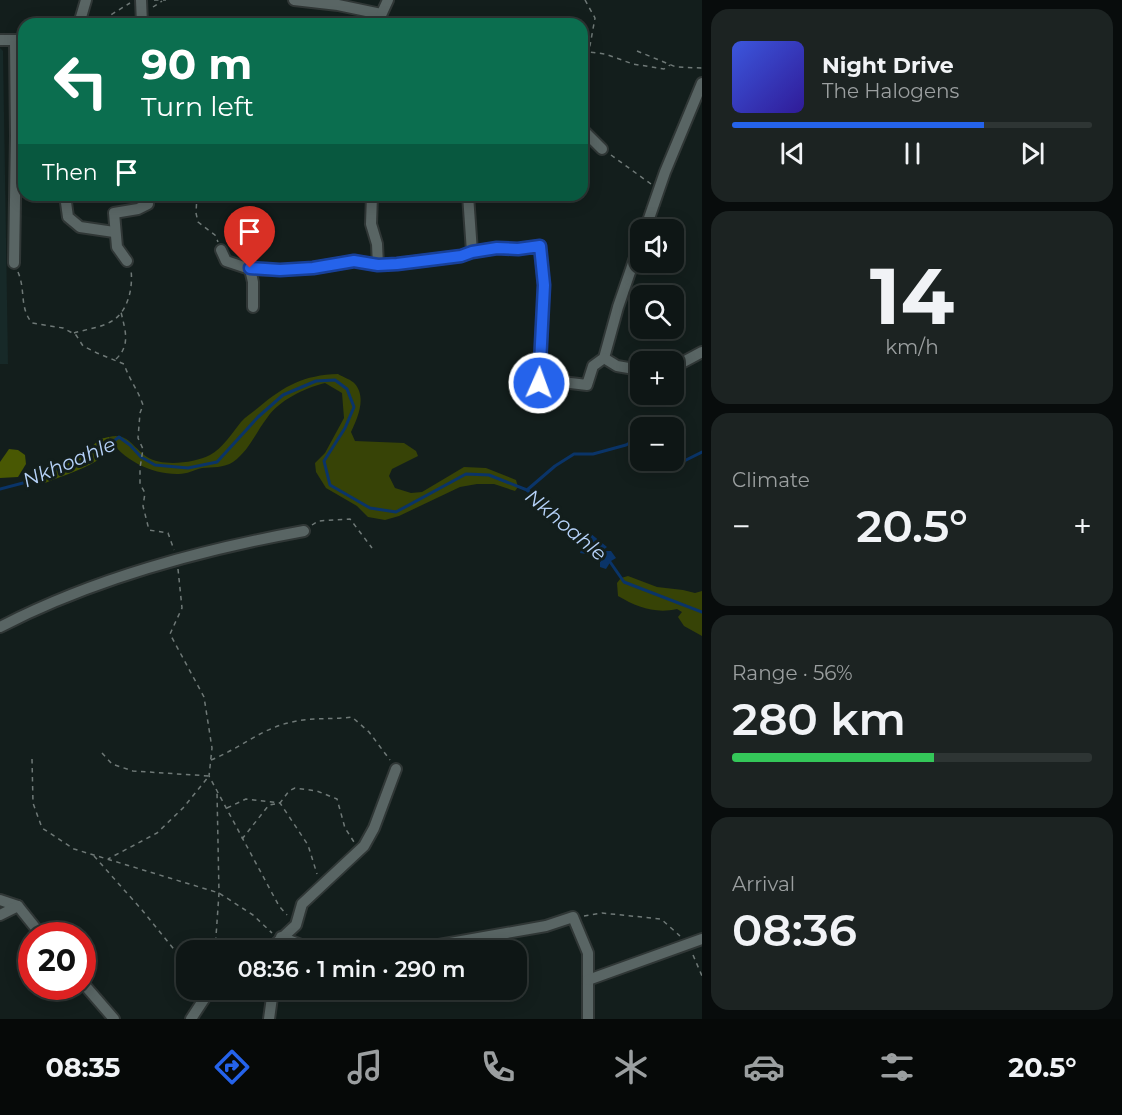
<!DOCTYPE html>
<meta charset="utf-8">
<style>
body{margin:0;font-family:Montserrat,sans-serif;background:#1c2322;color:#f1f3f6;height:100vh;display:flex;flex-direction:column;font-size:22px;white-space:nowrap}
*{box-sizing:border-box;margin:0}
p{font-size:20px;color:#9b9fa0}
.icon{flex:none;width:33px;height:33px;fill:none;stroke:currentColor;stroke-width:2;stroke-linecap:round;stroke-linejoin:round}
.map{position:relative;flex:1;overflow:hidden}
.panel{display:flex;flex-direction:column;gap:9px;padding:9px;background:#080c0c;width:420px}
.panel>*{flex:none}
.hud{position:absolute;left:18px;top:18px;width:570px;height:183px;border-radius:18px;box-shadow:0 3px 15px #0003,0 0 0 2px #2e3534;background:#0b6e4f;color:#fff;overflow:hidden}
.buttons{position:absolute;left:630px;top:219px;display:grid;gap:12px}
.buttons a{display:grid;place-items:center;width:54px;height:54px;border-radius:12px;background:#0e1615;box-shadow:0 3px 15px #0003,0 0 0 2px #2e3534;font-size:30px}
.speed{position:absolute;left:18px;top:922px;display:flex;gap:12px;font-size:30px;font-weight:700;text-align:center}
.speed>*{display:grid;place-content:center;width:78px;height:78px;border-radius:50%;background:#0e1615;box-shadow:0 3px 15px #0003,0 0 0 2px #2e3534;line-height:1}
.speed .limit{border:9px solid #d22;background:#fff;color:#111}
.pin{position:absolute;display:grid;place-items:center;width:51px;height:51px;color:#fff;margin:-62px -26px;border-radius:50% 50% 50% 0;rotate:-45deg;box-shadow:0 0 6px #0007}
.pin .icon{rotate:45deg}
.me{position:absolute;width:66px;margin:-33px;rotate:2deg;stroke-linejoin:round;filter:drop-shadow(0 0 4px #0008)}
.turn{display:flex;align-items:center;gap:21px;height:126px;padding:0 24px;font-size:27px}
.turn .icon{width:78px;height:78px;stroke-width:2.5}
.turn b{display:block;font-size:42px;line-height:51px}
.then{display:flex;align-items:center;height:57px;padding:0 24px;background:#0003;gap:12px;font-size:22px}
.big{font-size:45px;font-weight:600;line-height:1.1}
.panel .card{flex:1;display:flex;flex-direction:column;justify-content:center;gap:9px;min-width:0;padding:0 21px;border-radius:18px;background:#1c2322}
.panel .dial{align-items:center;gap:0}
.dial b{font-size:78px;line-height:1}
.song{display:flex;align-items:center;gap:18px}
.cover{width:72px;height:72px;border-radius:9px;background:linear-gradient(135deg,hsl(230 70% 55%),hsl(250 70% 35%))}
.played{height:6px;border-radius:3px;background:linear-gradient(90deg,#2563eb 70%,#2e3534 70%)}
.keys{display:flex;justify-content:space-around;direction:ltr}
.heat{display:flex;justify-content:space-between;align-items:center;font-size:33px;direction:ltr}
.charge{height:9px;border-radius:4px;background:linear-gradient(90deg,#34c759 56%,#2e3534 0)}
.trip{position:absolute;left:176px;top:940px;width:351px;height:60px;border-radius:18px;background:#0e1615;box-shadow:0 3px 15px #0003,0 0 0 2px #2e3534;font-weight:600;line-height:60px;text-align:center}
.menu{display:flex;height:96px;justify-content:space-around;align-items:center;background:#060908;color:#9b9fa0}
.menu .icon{width:42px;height:42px}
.menu .active{color:#2563eb}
.menu b{font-size:27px;color:#f1f3f6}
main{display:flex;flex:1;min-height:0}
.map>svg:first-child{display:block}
.built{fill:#172928}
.green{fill:#374306}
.forest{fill:#495803}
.water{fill:#0a3468}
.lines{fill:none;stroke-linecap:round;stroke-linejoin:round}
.stream{stroke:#0a3468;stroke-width:3}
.minor-casing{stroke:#303736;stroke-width:14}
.path{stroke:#6f7977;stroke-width:1.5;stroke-dasharray:4.5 4.5;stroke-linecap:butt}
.minor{stroke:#596564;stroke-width:10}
.route-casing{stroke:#184099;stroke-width:15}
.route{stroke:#2563eb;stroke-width:10}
.labels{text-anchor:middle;stroke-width:6;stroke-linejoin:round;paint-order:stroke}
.water-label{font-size:20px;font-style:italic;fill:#b6d2f9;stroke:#131e1c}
</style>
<main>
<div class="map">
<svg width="702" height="1019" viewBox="0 0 702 1019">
<rect width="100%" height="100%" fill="#131e1c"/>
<path class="built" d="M 0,48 L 3,51 L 8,364 L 0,364 Z"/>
<g class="green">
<path d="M 338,374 C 343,377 352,380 355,384 C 367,398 357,419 351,432 L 355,441 L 404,443 L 416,451 L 418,456 L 392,469 L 389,476 L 395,488 L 411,493 L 422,492 L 464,467 L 486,468 L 516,480 L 518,487 L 515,491 L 494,484 L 477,484 L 460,487 L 399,516 L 385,520 L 368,517 L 357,506 L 326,488 L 316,472 L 315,463 L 325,453 L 344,418 L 342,393 L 325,383 C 305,388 279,400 267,418 C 256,432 249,451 233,462 C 224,468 212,467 202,468 C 194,470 187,474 179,474 C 154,475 121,460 109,437 C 128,432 133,448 147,457 C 163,467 194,463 210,455 C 222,449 233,432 241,422 C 246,416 253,412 259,407 C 284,386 304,375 338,374 Z"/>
<path d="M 628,576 L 657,587 L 683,590 L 695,593 L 702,591 L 702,636 L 684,626 L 678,617 L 682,612 L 677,609 C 655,614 637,607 618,596 L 617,583 L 621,578 Z"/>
</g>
<g class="forest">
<path d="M 109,437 L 113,446 C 100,465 67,474 45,483 L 39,479 L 57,464 L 88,450 L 100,439 Z"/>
<path d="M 9,449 L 18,450 L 25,455 L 26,464 L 18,477 L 0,478 L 0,462 Z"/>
</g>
<path class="water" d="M 590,533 L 607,547 L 602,551 L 611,551 L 616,558 L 611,561 L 606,569 L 600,567 L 600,560 L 592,555 L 580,553 L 584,542 Z"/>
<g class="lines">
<g class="stream">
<path d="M 663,460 L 663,462 L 680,463 L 702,452"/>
<path d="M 0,489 L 42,478 L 75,457 L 106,447 L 119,437 L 130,445 L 141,457 L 155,465 L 188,468 L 217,462 L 258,417 L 283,395 L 316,381 L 335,380 L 347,389 L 354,407 L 345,428 L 324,461 L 330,485 L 370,508 L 396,512 L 466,474 L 489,475 L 527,490 L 587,541"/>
<path d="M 527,490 L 555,466 L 574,454 L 593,454 L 626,445 L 640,437"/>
<path d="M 608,559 L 624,582 L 702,612"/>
</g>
<defs>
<g id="minor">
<path d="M 141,0 L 142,24"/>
<path d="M 294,0 L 338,5 L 381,14"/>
<path d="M 79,24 L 86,0"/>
<path d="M 377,24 L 388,0"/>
<path d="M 0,40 L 24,40"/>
<path d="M 582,129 L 602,149"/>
<path d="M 65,195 L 68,217 L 80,227 L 114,232"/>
<path d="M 372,195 L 371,224 L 377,244 L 378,265"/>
<path d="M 468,195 L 472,252"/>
<path d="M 645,230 L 665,172 L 702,83"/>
<path d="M 221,250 L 226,261 L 250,269 L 280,270 L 313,268 L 354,261 L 378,265 L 397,264 L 461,256 L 472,252 L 497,248 L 518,249 L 540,246 L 544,285 L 539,383 L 562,382 L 587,385 L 593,366 L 604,358 L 618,307 L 640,243"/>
<path d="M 127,261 L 117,247 L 114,213 L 138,209 L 148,204"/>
<path d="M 14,263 L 16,136 L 15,41"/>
<path d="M 250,269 L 253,282 L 253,307"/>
<path d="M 604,358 L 617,366 L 640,370"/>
<path d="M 674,367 L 702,352"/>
<path d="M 0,627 C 95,578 200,550 304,531"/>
<path d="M 0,900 L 18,906 L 42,936"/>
<path d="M 0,915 L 18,906"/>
<path d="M 281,937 L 316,951"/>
<path d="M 268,951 L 296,925 L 302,904 L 364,846 L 374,828 L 396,769"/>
<path d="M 405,951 L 546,926 L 573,917 L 588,953 L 588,1019"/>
<path d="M 588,980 L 702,939"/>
<path d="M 82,982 L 114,1019"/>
<path d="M 191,1019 L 210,990"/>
<path d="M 269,1019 L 273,990"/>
</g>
</defs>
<use href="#minor" class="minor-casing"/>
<g class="path">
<path d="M 154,0 L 166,0"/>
<path d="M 585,0 L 595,18 L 589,51"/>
<path d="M 153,7 L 162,1"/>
<path d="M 96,24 L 130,3"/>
<path d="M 582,51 L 605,54 L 633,64 L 664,69 L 670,65"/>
<path d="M 637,51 L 676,67 L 702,68"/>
<path d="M 611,155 L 651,184"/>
<path d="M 197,195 L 196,213 L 198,222 L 215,235 L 218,242"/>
<path d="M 18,272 C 26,291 19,307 32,323 L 63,328 L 76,335 L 83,346 L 97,353 L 124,364 C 129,379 138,390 143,405 L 140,413 L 138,438 L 143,449 L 140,468 L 140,484 L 145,493 L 143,506 L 149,530 L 168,533 L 174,550"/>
<path d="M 74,333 C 87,329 105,327 115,319 C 129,308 133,286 131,270"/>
<path d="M 116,359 C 131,345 125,330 121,312"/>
<path d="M 312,525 L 318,521 L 350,519 L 372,548"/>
<path d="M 178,569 L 182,608 L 170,634 L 204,697 L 212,748 L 209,776 L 279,906 L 287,915"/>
<path d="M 102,753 L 112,764 L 133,771 L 209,776 L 183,808 L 157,833 L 108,859"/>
<path d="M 32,759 L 33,803 L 42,828 L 74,849 L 219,893 L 253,915 L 272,933"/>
<path d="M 211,760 C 239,749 262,728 292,722 C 311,717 332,720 352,717 L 369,732 L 390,760"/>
<path d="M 227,808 L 246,799 L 280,803 L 308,845 L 317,874"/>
<path d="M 242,839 L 269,805 L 280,803 L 289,791 L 295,788 L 317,791 L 337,799 L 345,828 L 354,842"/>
<path d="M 94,856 L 142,910 L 186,964"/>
<path d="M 584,916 L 602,913 L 661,919 L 680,936"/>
<path d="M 215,951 L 219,893 L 217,792"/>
<path d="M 693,955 L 702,976"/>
</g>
<use href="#minor" class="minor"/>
</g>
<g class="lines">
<defs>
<path id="route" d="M 250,268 L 280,270 L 313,268 L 354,261 L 378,265 L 397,264 L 461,256 L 472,252 L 497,248 L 518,249 L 540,246 L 544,285 L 539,383"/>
</defs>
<use href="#route" class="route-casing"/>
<use href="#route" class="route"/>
</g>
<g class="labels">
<g class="water-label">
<text transform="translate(69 462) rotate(-23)" y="7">Nkhoahle</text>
<text transform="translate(566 525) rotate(40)" y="7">Nkhoahle</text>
</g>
</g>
</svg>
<div class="buttons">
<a><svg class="icon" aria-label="sound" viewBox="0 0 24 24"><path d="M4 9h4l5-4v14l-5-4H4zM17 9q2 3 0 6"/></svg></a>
<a><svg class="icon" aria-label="search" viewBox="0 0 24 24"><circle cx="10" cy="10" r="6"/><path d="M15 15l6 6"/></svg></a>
<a>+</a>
<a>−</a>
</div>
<div class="speed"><div class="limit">20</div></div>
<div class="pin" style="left:250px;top:268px;background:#d93025"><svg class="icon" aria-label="arrive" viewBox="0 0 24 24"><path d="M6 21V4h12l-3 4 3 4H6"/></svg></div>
<svg class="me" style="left:539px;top:383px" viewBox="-20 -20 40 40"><circle r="17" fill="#2563eb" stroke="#fff" stroke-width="3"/><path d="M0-11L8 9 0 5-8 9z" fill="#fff"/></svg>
<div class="trip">08:36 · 1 min · 290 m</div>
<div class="hud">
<div class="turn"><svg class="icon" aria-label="left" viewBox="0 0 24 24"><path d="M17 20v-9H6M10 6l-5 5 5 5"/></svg><div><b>90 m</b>Turn left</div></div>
<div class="then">Then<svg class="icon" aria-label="arrive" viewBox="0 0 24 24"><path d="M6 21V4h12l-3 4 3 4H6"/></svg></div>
</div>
</div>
<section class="panel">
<div class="card">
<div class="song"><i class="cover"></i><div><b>Night Drive</b><p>The Halogens</p></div></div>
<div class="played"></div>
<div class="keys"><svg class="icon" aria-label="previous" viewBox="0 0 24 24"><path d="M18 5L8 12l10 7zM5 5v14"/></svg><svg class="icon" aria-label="pause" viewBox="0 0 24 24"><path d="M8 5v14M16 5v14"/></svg><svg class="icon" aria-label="next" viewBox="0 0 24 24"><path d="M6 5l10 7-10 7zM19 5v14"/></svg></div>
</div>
<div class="card dial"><b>14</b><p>km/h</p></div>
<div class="card"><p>Climate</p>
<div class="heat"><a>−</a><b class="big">20.5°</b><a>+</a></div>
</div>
<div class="card"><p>Range · 56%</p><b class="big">280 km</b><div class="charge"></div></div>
<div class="card"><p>Arrival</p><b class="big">08:36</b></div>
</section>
</main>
<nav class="menu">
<b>08:35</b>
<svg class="icon active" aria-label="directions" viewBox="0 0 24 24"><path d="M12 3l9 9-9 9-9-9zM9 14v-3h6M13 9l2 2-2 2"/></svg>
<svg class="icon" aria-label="music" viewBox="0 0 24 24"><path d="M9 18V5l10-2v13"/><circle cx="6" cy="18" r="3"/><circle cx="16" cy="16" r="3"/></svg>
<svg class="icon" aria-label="phone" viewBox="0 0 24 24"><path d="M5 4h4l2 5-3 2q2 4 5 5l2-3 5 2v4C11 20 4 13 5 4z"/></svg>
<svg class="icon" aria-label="climate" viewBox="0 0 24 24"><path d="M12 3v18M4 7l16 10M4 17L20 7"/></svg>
<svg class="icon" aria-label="car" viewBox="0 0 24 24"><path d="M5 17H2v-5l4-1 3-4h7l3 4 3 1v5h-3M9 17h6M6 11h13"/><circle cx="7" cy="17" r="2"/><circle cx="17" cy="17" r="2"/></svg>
<svg class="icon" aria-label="filters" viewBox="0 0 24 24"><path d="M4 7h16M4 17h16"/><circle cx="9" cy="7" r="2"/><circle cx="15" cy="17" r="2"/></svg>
<b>20.5°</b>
</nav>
